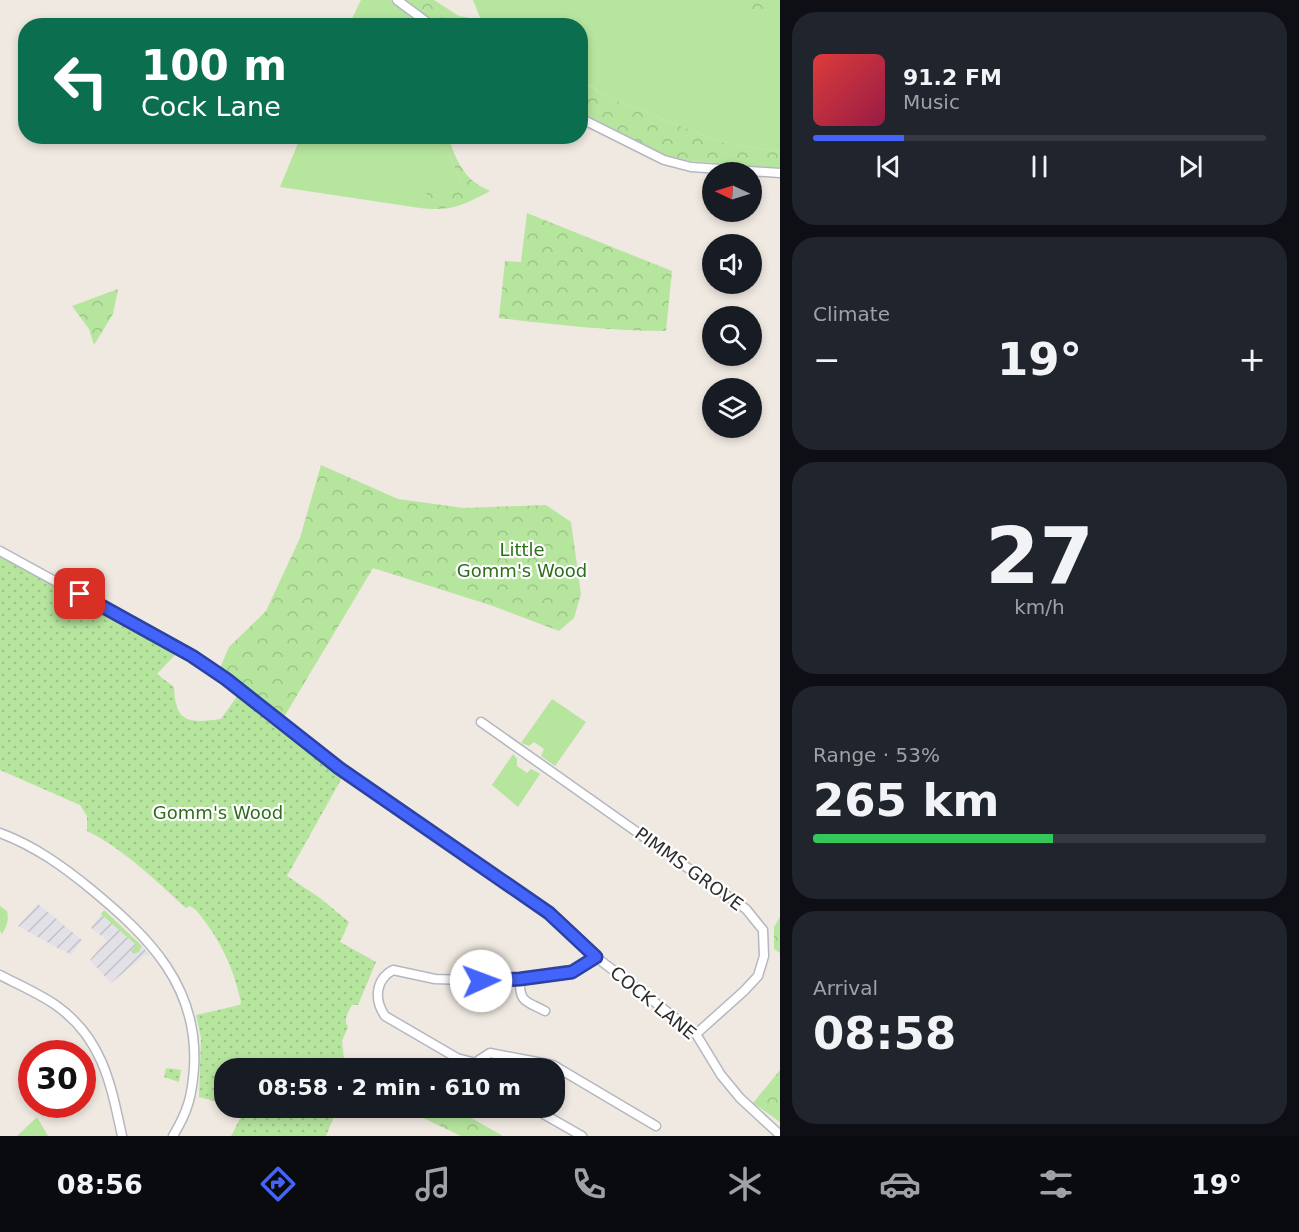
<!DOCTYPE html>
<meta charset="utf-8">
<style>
body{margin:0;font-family:"DejaVu Sans",sans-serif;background:#20242c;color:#f1f3f6;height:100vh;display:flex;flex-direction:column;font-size:22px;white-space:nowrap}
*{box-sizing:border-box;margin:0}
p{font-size:20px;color:#9ea1a6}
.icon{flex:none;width:33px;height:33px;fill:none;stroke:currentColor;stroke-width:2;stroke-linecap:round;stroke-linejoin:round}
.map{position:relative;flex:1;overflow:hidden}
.details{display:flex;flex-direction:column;gap:12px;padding:12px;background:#0d0f14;width:519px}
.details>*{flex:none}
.hud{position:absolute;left:18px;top:18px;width:570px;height:126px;border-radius:24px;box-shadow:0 3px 9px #0003;background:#0b6e4f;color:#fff;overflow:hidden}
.needle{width:39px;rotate:274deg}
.buttons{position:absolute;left:702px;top:162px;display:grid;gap:12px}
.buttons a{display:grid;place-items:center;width:60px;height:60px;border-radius:50%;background:#171b24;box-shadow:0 3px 9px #0003;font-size:30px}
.speed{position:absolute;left:18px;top:1040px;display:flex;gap:12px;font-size:30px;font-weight:700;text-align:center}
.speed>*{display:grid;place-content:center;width:78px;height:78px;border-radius:50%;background:#171b24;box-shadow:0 3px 9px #0003;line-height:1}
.speed .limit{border:9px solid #d22;background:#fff;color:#111}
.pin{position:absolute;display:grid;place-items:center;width:51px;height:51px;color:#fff;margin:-26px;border-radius:12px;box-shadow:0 3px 9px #0006}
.me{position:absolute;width:66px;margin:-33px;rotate:88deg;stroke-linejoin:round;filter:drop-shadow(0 0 4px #0008)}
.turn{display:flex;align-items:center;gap:21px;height:126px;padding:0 24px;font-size:27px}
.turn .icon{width:78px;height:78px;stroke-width:2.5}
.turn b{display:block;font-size:42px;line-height:51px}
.big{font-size:45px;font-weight:700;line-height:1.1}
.details .tile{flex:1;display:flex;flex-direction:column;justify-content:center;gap:9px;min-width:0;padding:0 21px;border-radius:24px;background:#20242c}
.details .dial{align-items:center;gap:0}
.dial b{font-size:78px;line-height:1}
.song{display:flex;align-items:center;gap:18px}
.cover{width:72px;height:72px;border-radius:9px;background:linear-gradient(135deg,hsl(0 70% 55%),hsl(340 70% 35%))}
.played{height:6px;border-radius:3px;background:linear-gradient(90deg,#4264fb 20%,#363941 20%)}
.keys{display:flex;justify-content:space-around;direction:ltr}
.heat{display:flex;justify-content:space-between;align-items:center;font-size:33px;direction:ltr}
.charge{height:9px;border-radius:4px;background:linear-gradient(90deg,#34c759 53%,#363941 0)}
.trip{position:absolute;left:214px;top:1058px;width:351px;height:60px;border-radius:24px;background:#171b24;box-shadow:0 3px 9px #0003;font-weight:700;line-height:60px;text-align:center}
.tabs{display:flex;height:96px;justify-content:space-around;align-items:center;background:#090b0e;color:#9ea1a6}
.tabs .icon{width:42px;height:42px}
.tabs .active{color:#4264fb}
.tabs b{font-size:27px;color:#f1f3f6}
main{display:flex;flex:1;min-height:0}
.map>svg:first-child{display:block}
.industrial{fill:url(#industrial-furrows)}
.grass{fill:#b6e59e}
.forest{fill:url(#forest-crowns)}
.park{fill:url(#park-dots)}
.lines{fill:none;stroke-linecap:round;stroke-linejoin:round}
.minor-casing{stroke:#b4b7c1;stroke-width:11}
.minor{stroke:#fff;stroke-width:8}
.route-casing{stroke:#2b41a3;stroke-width:15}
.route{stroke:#4264fb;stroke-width:10}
.labels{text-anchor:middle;stroke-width:4.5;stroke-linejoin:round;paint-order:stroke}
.park-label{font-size:18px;fill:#2c6e1b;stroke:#fff}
.street-label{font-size:18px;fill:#2e2e2e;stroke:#fff}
</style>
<main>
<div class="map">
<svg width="780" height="1136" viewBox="0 0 780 1136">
<defs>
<pattern id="industrial-furrows" width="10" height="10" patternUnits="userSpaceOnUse" patternTransform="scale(1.5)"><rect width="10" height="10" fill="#e3e1e8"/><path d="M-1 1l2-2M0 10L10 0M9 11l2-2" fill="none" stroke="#c3c1c7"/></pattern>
<pattern id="forest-crowns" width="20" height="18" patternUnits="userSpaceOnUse" patternTransform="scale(1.5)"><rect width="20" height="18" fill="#b6e59e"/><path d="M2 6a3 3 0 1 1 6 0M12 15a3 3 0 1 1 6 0" fill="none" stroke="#9dc588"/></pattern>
<pattern id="park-dots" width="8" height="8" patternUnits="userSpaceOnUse" patternTransform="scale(1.5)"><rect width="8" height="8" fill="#b6e59e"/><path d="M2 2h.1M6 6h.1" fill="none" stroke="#9dc588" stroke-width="1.8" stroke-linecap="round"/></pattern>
</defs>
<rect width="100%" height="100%" fill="#efe9e1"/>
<g class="industrial">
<path d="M 38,904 L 82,940 L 72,954 L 70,955 L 64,950 L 63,951 L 18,926 Z"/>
<path d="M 101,914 L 141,949 L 142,946 L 150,956 L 145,955 L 111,983 L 90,960 L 107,940 L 91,928 Z"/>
</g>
<g class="grass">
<path d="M 361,0 L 390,0 L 420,25 L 349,25 Z"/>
<path d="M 473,0 L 727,0 L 780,20 L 780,152 L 721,142 L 607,97 L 581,79 L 580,26 L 491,25 L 481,20 Z"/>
<path d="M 301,136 L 439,137 L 440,147 L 446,148 L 462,184 L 426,201 L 420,208 L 280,187 Z"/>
<path d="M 552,699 L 586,722 L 555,766 L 541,756 L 544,749 L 534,742 L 529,746 L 521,743 Z"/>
<path d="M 513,754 L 517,759 L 517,766 L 527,773 L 531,769 L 540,774 L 518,807 L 492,785 Z"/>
<path d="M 0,906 L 7,911 C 9,921 7,925 2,934 L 0,931 Z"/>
<path d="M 104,910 L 142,946 L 139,952 L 133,954 L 131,951 L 136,945 L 101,914 Z"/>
<path d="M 37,1117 L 48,1136 L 17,1136 Z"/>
</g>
<g class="forest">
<path d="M 404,0 L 434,0 L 459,16 L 481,20 L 491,25 L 439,25 Z"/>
<path d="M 727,0 L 780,0 L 780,20 L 733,3 Z"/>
<path d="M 580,79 L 607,97 L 721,142 L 780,152 L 780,168 L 690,161 L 664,155 L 581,112 Z"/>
<path d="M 439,137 L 448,137 C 457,162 464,180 490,191 C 464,205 450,212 420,208 L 426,201 L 427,187 L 462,184 L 446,148 L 440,147 Z"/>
<path d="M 527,213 L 672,271 L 666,331 C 610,331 555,325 499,318 L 505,261 L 521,262 Z"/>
<path d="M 118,289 L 113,314 L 94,345 L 89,329 L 72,306 Z"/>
<path d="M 321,465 L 398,499 L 464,508 L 546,505 L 571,522 L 581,594 L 574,618 L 559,631 L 490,605 L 373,568 L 284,717 L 220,668 L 229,647 L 266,611 L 300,538 Z"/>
<path d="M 780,917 L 780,953 L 774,949 L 774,927 Z"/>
<path d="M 780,1070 L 780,1122 L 753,1103 Z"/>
<path d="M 400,1107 L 461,1107 L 473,1119 L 503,1136 L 461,1136 Z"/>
</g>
<g class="park">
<path d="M 0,554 L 110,616 L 178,652 L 157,674 L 174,687 C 175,724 190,723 221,719 L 240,692 L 343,776 L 287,876 L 320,898 L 349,922 L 340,942 L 376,962 L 358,1005 L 352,1005 C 348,1012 343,1020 348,1027 L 342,1041 L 345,1068 L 225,1068 L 225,1104 L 199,1097 L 201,1038 L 196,1015 L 240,1005 L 241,1002 C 233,966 220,939 196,910 L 190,906 L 186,908 C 156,881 124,849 87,831 L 87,816 L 80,805 L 0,770 Z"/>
<path d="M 166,1068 L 181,1070 L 179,1082 L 164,1077 Z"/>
<path d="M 231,1107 L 338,1107 L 326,1136 L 231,1136 L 243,1113 Z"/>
</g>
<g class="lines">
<defs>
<g id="minor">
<path d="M 397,0 L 432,26"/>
<path d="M 580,118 L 664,160 L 691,167 L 780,173"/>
<path d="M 0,551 L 192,656 L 226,679 L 338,768 L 549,913 L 596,957 L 696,1034 L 721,1075 L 740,1098 L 780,1135"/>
<path d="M 481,722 L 746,909 L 763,930 L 764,956 L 758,976 L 744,991 L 696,1034"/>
<path d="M 0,833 C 35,846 64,867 92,890 C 150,938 199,987 194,1068 C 192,1096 188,1111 173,1136"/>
<path d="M 0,975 C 19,985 40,994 57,1006 C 103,1039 111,1085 122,1136"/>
<path d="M 520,979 C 519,1003 526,1001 545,1011"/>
<path d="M 477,1065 L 479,1060 L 490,1053 L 553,1065 L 656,1126"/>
<path d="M 481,1068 L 472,1062 L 457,1058 L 385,1016 C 374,1000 375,980 393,970 L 435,979 L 498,981 L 572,972 L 596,957"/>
<path d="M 531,1107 L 582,1136"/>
</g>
</defs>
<use href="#minor" class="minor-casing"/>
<use href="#minor" class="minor"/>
</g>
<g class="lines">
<defs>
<path id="route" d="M 80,594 L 192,656 L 226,679 L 339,768 L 549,913 L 596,957 L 572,972 L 520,979 L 481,981"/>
</defs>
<use href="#route" class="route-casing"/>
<use href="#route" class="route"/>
</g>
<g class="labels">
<g class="park-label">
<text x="522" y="556">Little<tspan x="522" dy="21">Gomm's Wood</tspan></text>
<text x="218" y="819">Gomm's Wood</text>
</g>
<g class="street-label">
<text transform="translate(689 869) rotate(36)" y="6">PIMMS GROVE</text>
<text transform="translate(653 1003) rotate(39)" y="6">COCK LANE</text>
</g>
</g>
</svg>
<div class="buttons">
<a><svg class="needle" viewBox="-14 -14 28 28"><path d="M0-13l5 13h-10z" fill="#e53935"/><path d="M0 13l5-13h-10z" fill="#9ea1a6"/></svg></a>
<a><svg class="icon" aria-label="sound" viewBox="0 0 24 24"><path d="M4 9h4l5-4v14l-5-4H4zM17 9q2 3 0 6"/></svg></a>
<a><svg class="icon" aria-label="search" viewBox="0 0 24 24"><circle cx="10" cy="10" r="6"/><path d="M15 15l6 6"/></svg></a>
<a><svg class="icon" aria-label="layers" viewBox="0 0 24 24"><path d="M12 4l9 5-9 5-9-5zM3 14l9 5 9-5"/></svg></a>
</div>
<div class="speed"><div class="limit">30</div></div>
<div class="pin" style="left:80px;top:594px;background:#d93025"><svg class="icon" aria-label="arrive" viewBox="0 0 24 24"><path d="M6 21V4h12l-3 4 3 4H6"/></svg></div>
<svg class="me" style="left:481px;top:981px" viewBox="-20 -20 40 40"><circle r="19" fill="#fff"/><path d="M0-13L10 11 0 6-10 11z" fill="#4264fb"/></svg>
<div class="trip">08:58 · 2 min · 610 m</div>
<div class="hud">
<div class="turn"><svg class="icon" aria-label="left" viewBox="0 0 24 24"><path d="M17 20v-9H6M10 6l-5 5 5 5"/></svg><div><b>100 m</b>Cock Lane</div></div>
</div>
</div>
<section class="details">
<div class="tile">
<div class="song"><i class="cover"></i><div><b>91.2 FM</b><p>Music</p></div></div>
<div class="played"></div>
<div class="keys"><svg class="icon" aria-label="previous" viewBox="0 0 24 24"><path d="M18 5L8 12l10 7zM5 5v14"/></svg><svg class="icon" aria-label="pause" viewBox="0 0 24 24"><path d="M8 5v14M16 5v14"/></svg><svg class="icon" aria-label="next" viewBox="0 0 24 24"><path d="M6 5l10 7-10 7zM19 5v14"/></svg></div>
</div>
<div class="tile"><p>Climate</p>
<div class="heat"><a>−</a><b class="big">19°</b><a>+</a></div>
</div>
<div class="tile dial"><b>27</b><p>km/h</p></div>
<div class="tile"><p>Range · 53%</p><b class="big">265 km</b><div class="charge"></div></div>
<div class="tile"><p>Arrival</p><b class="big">08:58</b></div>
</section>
</main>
<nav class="tabs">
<b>08:56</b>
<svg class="icon active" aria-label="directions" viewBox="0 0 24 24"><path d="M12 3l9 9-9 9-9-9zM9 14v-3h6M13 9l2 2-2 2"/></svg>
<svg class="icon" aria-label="music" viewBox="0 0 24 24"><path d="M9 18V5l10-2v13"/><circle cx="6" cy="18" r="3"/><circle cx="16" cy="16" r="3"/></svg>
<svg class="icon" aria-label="phone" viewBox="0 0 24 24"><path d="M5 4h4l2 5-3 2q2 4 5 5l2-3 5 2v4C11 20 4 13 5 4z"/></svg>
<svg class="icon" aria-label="climate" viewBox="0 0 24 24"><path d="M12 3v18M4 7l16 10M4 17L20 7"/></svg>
<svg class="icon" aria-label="car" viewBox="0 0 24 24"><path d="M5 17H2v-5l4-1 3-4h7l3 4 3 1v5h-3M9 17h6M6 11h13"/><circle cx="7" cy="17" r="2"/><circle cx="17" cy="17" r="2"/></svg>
<svg class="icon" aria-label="filters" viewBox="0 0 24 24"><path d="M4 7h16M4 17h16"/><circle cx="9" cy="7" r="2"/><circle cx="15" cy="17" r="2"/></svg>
<b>19°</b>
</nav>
